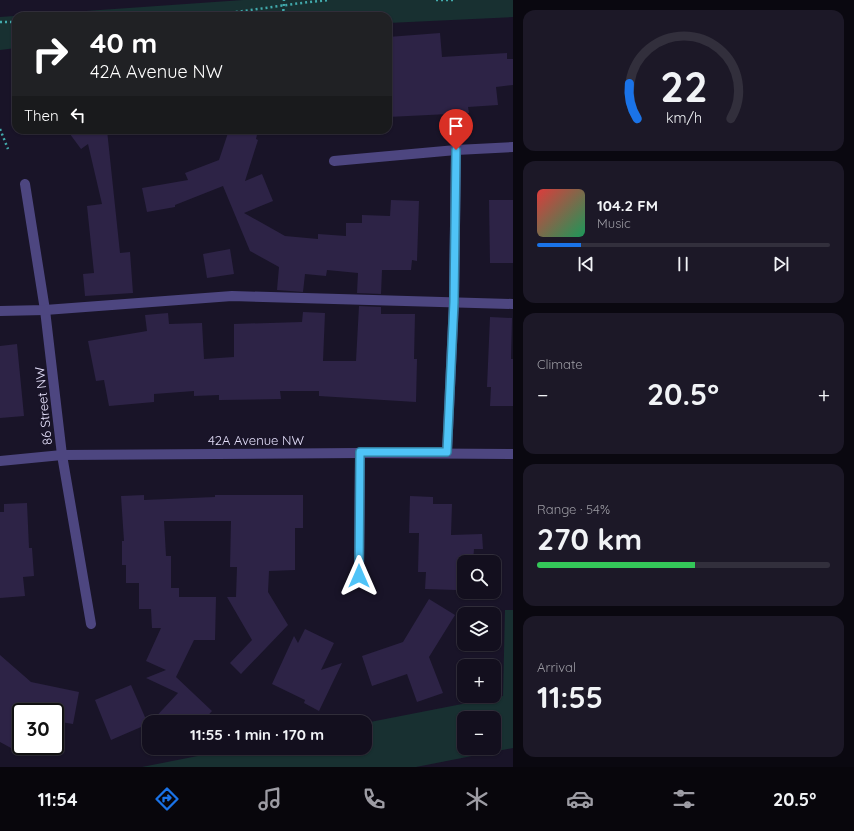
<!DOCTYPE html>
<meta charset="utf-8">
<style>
body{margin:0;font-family:Quicksand,sans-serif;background:#1c1827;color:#f1f3f6;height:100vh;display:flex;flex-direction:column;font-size:15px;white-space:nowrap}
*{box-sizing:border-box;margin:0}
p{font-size:13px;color:#9d9ca4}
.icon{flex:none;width:22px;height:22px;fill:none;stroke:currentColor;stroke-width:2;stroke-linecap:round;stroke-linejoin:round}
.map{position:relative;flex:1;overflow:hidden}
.details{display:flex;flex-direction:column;gap:10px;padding:10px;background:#0a0810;width:341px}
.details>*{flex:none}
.top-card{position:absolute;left:12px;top:12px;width:380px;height:122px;border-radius:12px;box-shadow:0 1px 3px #0004,0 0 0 1px #322f3c;background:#202124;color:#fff;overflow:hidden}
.buttons{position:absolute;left:457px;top:555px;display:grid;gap:8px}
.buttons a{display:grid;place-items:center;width:44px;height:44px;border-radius:8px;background:#130f1e;box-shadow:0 1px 3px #0004,0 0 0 1px #322f3c;font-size:20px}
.speed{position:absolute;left:12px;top:703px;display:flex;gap:8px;font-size:20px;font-weight:700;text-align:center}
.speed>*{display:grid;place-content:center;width:52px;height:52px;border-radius:50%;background:#130f1e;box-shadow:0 1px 3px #0004,0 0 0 1px #322f3c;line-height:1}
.speed .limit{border:2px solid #111;border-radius:6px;background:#fff;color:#111}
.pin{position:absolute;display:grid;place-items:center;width:34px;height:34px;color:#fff;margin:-41px -17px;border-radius:50% 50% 50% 0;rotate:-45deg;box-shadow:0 0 4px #0007}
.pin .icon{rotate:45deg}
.me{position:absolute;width:44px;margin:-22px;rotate:0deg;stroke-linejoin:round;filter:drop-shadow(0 0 3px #0008)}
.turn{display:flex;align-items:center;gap:14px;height:84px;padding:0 12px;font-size:18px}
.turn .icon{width:52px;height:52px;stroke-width:2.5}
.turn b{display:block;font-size:28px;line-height:34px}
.then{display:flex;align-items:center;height:38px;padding:0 12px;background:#0003;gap:8px;font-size:15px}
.big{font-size:30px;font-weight:800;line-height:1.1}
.details .widget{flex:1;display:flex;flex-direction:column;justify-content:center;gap:6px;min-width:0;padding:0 14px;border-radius:12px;background:#1c1827}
.details .dial{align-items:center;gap:0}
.dial svg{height:104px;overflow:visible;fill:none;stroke:#322f3c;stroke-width:7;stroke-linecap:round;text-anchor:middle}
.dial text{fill:#f1f3f6;stroke:none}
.song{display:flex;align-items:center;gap:12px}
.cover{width:48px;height:48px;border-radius:6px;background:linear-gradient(135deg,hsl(0 70% 55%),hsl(150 70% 35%))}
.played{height:4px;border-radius:2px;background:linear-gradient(90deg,#1a73e8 15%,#322f3c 15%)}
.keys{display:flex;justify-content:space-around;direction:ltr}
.heat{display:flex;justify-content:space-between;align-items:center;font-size:22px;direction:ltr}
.charge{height:6px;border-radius:3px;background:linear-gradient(90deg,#34c759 54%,#322f3c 0)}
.trip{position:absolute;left:142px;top:715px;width:230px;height:40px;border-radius:12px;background:#130f1e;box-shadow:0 1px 3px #0004,0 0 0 1px #322f3c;font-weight:800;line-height:40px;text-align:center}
.dock{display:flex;height:64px;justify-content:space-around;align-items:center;background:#08060c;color:#9d9ca4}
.dock .icon{width:28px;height:28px}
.dock .selected{color:#1a73e8}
.dock b{font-size:18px;color:#f1f3f6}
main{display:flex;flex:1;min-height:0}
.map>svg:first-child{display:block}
.green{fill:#183031;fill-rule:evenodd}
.building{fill:#2d2346}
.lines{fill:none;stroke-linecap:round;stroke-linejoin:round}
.path{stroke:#42aaac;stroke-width:2.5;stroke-dasharray:2 3;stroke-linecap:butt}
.minor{stroke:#4d4680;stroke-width:10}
.route-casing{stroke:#337fa1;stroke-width:10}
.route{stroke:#4fc3f7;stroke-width:7}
.labels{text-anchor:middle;stroke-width:4;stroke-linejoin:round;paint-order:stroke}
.street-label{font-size:13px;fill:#e5e0fb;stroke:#191428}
</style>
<main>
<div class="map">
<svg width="513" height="767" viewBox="0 0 513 767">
<rect width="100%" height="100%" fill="#191428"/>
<g class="green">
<path d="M 243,0 L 513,0 L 513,17 L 388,23 L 388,16 L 16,16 L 16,48 L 0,50 L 0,17 Z"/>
<path d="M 505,610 L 513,610 L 513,748 L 416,767 L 142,767 L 238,748 L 365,748 L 365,723 L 503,696 ZM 464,718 L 494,718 L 494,748 L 464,748 Z"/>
</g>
<g class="building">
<path d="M 440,33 L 442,57 L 507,53 L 507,59 L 513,59 L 513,85 L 496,87 L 498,105 L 468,107 L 469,113 L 388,117 L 388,37 Z"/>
<path d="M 67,130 L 107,130 L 120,253 L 130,252 L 133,293 L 85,296 L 83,274 L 94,273 L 87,206 L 102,204 L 88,144 L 81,149 Z"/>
<path d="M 229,130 L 258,130 L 256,139 L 258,140 L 245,181 L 262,174 L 273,201 L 244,213 L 285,236 L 318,239 L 318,234 L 346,236 L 346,223 L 362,223 L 362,215 L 390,216 L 391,200 L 419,201 L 417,261 L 412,260 L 411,270 L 382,270 L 381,294 L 357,293 L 358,273 L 327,270 L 326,276 L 305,274 L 303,292 L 277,290 L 279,267 L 250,251 L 223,186 L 175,205 L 175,207 L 147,212 L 142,188 L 188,180 L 185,173 L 219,160 Z"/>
<path d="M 489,200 L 513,200 L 513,263 L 490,263 Z"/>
<path d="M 230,249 L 234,274 L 207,278 L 203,254 Z"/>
<path d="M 359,306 L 381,307 L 381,314 L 415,314 L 414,359 L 417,359 L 416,402 L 319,396 L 319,391 L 280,391 L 281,399 L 219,400 L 219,395 L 194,396 L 194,391 L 154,394 L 154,402 L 109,406 L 104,380 L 96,381 L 88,341 L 147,331 L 145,315 L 168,313 L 169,324 L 202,323 L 204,359 L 234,357 L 234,324 L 302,322 L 303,312 L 325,313 L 323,361 L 356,361 Z"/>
<path d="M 490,317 L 512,318 L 511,359 L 513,359 L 513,406 L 490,406 L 491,387 L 487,387 Z"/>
<path d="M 17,344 L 24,416 L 0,418 L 0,346 Z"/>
<path d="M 144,495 L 144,500 L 215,497 L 215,495 L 303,495 L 303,528 L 295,528 L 295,570 L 269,571 L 268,592 L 288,625 L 241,674 L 230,663 L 252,640 L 227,597 L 236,597 L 237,567 L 230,567 L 231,521 L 164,521 L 166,556 L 171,556 L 171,588 L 179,588 L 179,597 L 216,597 L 215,640 L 194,640 L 176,677 L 212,711 L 202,722 L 151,722 L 178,693 L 146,678 L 166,670 L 146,661 L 161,628 L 152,628 L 151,609 L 139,609 L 139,583 L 126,583 L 126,565 L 122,565 L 122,541 L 124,541 L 121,496 Z"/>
<path d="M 410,496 L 433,497 L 433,504 L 452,504 L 451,535 L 482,534 L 483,549 L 474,549 L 473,562 L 464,562 L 464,588 L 456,588 L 456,590 L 425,589 L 426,572 L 418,572 L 419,533 L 409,533 Z"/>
<path d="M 27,503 L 29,548 L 32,548 L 34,576 L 23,577 L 25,596 L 0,598 L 0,512 L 4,512 L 4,504 Z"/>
<path d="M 429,599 L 455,615 L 429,657 L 443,693 L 417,702 L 407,674 L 372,686 L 362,656 L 403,642 Z"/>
<path d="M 305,629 L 334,643 L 321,670 L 342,663 L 319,711 L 304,703 L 305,700 L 272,684 L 294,636 L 298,643 Z"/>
<path d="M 0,655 L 31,682 L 79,692 L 73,724 L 55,721 L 55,712 L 21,712 L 21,749 L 11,748 L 0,742 Z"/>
<path d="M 131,685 L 148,724 L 111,740 L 95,700 Z"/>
</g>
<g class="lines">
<g class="path">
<path d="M 436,0 L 456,0"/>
<path d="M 201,16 C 244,12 286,4 329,0"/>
<path d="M 283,16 L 284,0"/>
<path d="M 0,22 L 16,22"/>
<path d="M 0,129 L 8,149"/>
</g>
<g class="minor">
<path d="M 334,161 L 456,150 L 513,147"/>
<path d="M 25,184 L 45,310 L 62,455 L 91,624"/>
<path d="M 0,311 L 45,310 L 232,296 L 513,304"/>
<path d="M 447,452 L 454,302 L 456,150"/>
<path d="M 0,461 L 62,455 L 360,453 L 513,454"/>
<path d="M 359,576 L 360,453"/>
</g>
</g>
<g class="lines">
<defs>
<path id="route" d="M 359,576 L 360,452 L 447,452 L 454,302 L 456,150"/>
</defs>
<use href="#route" class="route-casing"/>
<use href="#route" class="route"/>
</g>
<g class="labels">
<g class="street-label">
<text transform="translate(43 406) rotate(-96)" y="5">86 Street NW</text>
<text x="256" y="445">42A Avenue NW</text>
</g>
</g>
</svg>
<div class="buttons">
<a><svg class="icon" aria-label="search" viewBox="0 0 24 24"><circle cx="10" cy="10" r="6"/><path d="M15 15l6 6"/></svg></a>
<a><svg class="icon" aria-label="layers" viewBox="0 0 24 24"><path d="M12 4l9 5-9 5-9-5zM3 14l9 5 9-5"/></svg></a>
<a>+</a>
<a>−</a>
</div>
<div class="speed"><div class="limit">30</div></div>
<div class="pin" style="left:456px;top:150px;background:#d93025"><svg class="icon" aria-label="arrive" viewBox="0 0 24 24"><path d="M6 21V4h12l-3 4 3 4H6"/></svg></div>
<svg class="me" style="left:359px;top:576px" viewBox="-20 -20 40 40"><path d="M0-17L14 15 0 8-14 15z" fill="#4fc3f7" stroke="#fff" stroke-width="4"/></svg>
<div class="trip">11:55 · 1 min · 170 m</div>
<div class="top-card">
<div class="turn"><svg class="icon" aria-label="right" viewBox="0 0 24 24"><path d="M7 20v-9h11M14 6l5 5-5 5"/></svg><div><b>40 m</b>42A Avenue NW</div></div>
<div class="then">Then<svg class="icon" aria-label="left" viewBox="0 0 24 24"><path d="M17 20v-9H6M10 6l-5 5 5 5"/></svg></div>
</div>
</div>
<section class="details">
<div class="widget dial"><svg viewBox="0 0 100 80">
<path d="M14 69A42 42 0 1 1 86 69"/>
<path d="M14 69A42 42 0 0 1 8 42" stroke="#1a73e8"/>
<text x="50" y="56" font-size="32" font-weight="700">22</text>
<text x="50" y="72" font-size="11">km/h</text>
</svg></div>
<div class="widget">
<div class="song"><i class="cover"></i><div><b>104.2 FM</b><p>Music</p></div></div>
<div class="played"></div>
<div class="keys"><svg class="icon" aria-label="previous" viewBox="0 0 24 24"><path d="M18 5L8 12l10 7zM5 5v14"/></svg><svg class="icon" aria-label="pause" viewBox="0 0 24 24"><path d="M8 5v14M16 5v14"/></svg><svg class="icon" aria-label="next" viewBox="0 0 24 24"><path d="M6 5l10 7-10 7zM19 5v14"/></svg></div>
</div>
<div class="widget"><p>Climate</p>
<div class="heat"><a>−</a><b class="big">20.5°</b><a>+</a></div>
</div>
<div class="widget"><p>Range · 54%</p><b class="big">270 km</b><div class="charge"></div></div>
<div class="widget"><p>Arrival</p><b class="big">11:55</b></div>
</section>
</main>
<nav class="dock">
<b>11:54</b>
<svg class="icon selected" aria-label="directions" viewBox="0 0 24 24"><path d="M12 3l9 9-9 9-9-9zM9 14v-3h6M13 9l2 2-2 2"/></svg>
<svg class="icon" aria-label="music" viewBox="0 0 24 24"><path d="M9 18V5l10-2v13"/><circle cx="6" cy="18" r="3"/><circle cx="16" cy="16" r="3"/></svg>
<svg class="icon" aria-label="phone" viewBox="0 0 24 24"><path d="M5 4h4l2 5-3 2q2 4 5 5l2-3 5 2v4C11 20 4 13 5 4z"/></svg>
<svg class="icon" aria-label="climate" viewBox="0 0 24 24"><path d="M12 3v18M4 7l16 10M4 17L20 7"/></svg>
<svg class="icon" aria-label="car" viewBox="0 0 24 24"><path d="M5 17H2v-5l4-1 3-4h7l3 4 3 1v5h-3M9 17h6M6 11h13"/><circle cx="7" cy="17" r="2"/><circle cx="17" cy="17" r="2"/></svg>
<svg class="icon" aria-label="filters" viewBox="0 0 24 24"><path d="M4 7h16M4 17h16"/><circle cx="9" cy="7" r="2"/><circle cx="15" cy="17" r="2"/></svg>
<b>20.5°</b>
</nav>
